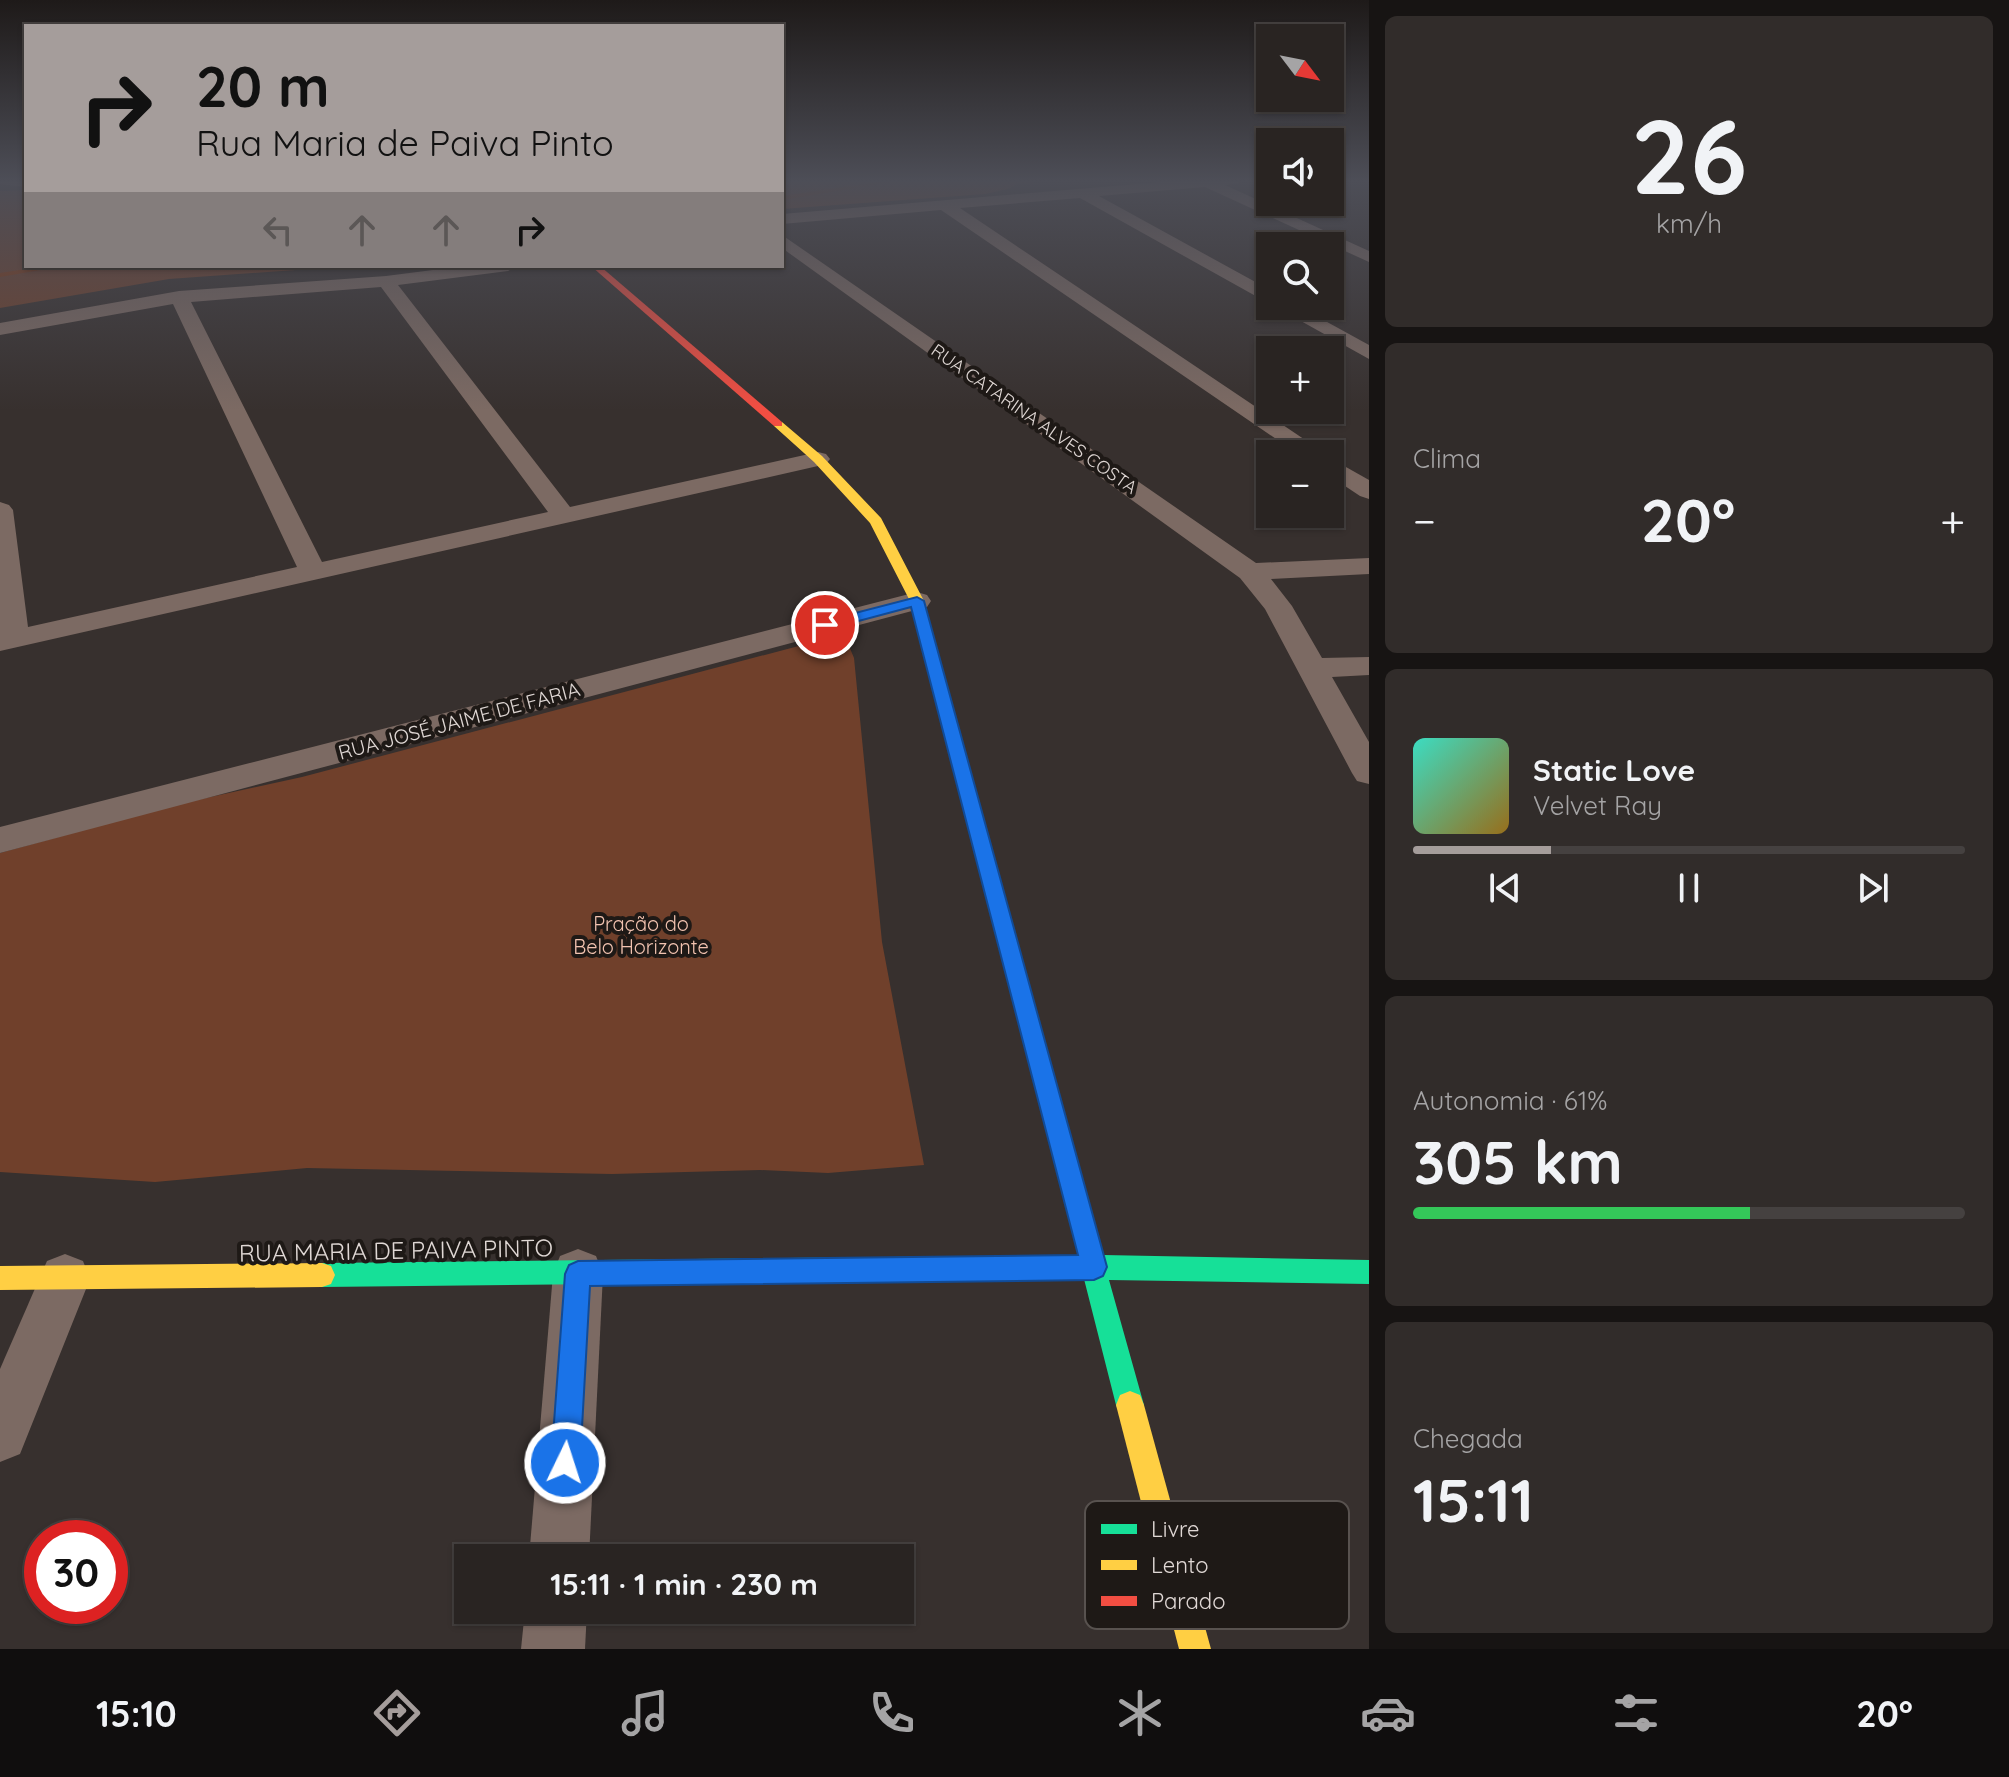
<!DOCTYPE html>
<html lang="pt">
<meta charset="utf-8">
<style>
body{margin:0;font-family:Quicksand,sans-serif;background:#312c2a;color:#f1f3f6;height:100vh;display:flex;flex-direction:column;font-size:30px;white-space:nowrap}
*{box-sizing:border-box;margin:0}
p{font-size:26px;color:#a5a4a5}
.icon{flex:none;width:44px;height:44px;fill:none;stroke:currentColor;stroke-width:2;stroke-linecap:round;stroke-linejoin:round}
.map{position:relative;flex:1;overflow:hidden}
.drawer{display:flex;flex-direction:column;gap:16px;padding:16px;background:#171413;width:640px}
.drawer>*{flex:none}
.top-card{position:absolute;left:24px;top:24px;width:760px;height:244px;border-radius:0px;box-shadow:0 2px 6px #0004,0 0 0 2px #454140;background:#a59d9b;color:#111;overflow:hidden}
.needle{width:52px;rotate:122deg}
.controls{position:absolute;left:1256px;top:24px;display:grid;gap:16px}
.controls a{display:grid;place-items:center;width:88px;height:88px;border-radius:0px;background:#292422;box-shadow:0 2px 6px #0004,0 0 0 2px #454140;font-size:40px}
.speed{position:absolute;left:24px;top:1520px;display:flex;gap:16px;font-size:40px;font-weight:700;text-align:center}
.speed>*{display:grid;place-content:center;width:104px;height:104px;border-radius:50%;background:#292422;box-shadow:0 2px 6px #0004,0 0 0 2px #454140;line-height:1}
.speed .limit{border:12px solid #d22;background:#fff;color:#111}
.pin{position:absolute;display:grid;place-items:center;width:68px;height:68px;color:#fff;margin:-34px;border:4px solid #fff;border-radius:50%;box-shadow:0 2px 8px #0007}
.me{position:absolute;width:88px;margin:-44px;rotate:4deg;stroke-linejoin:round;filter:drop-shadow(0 0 6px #0008)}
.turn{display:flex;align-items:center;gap:28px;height:168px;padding:0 40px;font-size:36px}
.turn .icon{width:104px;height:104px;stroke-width:2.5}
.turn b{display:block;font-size:56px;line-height:68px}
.lanes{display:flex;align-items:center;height:76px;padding:0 40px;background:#0003;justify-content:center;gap:40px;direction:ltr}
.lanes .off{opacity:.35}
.big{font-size:60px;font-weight:800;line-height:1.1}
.drawer .widget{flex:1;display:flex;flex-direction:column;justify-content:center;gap:12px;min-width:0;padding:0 28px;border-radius:12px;background:#312c2a}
.drawer .dial{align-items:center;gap:0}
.dial b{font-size:104px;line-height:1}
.song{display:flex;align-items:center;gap:24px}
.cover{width:96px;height:96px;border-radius:12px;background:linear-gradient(135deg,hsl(170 70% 55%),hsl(40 70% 35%))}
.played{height:8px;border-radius:4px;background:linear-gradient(90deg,#a59d9b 25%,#454140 25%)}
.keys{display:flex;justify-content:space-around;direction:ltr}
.heat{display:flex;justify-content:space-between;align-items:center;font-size:44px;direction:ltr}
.charge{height:12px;border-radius:6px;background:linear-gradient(90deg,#34c759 61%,#454140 0)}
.trip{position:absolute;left:454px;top:1544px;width:460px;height:80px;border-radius:0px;background:#292422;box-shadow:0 2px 6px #0004,0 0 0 2px #454140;font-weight:800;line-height:80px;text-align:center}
.dock{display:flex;height:128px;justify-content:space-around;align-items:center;background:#100e0e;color:#a5a4a5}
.dock .icon{width:56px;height:56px}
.dock .current{color:#a59d9b}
.dock b{font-size:36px;color:#f1f3f6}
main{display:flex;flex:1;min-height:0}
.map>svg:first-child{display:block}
.green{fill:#70402b}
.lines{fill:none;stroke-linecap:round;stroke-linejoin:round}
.stream{fill:#833914;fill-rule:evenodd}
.street{fill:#7c6a63;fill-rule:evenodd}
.fast{fill:#16e098;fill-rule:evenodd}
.slow{fill:#ffcf43;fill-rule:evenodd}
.jam{fill:#f24e42;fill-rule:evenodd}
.route{fill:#1a73e8;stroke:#114b97;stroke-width:2}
.labels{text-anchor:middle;stroke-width:8;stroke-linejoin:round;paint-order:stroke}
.far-street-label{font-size:18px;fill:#e0d8d5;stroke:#1e1916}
.street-label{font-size:20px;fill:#e0d8d5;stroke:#1e1916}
.park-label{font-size:20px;fill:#f2c3b0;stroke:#1e1916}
.near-street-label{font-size:24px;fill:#e0d8d5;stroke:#1e1916}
.key{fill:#1e1916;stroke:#58524f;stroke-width:2}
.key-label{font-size:22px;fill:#e0d8d5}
</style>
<main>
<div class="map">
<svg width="1369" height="1649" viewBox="0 0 1369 1649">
<rect width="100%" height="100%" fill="#37302e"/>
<g class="green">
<path d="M 782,180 L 1071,180 L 1019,183 L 1008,189 L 985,194 L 782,209 Z"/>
<path d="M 26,190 L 26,266 L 352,266 L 169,279 L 0,308 L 0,191 Z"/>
<path d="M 844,634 L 854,658 L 882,942 L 924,1165 L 828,1173 L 760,1170 L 612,1174 L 307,1168 L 155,1182 L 0,1172 L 0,853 L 174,805 L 302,777 Z"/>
</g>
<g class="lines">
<g class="stream">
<path d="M 891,180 L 904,180 L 782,200 L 782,196 Z"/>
<path d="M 46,266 L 63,266 L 0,277 L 0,273 Z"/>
</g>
<g class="street">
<path d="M 0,180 L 26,180 L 26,187 L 0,184 Z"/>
<path d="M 1185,180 L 1241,180 L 1239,183 L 1225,185 L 1369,251 L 1369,262 L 1205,187 L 1099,196 L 1270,290 L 1270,304 L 1080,198 L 960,208 L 1326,454 L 1298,454 L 941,210 L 782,224 L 782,214 Z"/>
<path d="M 782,235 L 1256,563 L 1369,558 L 1369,574 L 1271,579 L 1292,606 L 1322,658 L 1369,657 L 1369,675 L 1332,677 L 1369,742 L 1369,784 L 1357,781 L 1352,773 L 1265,609 L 1240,578 L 782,248 Z"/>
<path d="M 464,266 L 517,266 L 508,271 L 398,285 L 570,507 L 818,452 L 826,454 L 830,459 L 826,464 L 818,466 L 0,651 L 0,502 L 9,505 L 13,510 L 28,627 L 297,567 L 173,304 L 0,335 L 0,323 L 179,291 L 386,276 ZM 381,287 L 548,512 L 322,562 L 191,302 Z"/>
<path d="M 1274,306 L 1298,306 L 1369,345 L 1369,359 Z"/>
<path d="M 1330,458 L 1369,480 L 1369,499 L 1360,496 L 1330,476 Z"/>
<path d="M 917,592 L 927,595 L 931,601 L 927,607 L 0,853 L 0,827 Z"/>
<path d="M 578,1249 L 596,1256 L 603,1274 L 589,1558 L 529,1558 L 553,1274 L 560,1256 Z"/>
<path d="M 65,1254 L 83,1261 L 90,1279 L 20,1454 L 0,1462 L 0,1369 L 47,1261 Z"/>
<path d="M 525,1610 L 587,1610 L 585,1649 L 521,1649 Z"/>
</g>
<path class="fast" d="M 988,863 L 995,865 L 997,870 L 1103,1255 L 1369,1260 L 1369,1284 L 1109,1280 L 1144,1405 L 1140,1415 L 1130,1419 L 1120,1415 L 1116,1405 L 1084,1279 L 322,1287 L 313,1284 L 309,1275 L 313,1266 L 322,1263 L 1078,1255 L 979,870 L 981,865 Z"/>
<g class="slow">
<path d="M 774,422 L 782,422 L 822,456 L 881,518 L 924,601 L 997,870 L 995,875 L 981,875 L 979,870 L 910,601 L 870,523 L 814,462 L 774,426 Z"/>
<path d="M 322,1263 L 331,1266 L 335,1275 L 331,1284 L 322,1287 L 0,1290 L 0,1266 Z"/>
<path d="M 1130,1391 L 1140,1395 L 1144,1405 L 1211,1649 L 1179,1649 L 1116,1405 L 1120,1395 Z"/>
</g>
<path class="jam" d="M 591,266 L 600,266 L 782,422 L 782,426 L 774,426 Z"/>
</g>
<linearGradient id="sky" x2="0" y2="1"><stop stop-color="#1e1a19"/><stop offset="0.44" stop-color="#4d4e57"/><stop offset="1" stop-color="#4d4e57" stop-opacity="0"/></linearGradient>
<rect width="1369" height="411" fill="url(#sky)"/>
<path class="route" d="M 917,597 L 924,601 L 1107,1267 L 1103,1276 L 1094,1280 L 590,1286 L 580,1463 L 576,1473 L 565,1478 L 555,1473 L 551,1463 L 565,1274 L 569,1265 L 578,1261 L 1078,1255 L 911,607 L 825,630 L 818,625 L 820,622 Z"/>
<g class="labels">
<g class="far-street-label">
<text transform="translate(1034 419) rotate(35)" y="6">RUA CATARINA ALVES COSTA</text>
</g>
<g class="street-label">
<text transform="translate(459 721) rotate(-15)" y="7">RUA JOSÉ JAIME DE FARIA</text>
</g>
<g class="park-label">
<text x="641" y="931">Pração do<tspan x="641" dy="23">Belo Horizonte</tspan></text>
</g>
<g class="near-street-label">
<text transform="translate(396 1251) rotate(-1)" y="8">RUA MARIA DE PAIVA PINTO</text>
</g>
</g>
<rect x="1085" y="1501" width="264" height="128" rx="12" class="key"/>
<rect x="1101" y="1524" width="36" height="10" fill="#16e098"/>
<rect x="1101" y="1560" width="36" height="10" fill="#ffcf43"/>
<rect x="1101" y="1596" width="36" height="10" fill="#f24e42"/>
<g class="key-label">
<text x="1151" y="1537">Livre</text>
<text x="1151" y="1573">Lento</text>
<text x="1151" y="1609">Parado</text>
</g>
</svg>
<div class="controls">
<a><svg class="needle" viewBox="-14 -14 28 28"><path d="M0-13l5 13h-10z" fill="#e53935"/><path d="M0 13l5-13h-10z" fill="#a5a4a5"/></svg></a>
<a><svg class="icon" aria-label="sound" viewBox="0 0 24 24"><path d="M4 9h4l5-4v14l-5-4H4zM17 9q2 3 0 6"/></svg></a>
<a><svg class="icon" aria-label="search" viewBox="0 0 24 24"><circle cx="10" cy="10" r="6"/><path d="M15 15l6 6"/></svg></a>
<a>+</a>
<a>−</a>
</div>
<div class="speed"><div class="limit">30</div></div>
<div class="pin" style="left:825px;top:625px;background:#d93025"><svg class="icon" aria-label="arrive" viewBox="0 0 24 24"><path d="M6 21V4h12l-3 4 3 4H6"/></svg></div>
<svg class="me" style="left:565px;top:1463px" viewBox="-20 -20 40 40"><circle r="17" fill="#1a73e8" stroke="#fff" stroke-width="3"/><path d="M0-11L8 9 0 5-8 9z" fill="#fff"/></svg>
<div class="trip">15:11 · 1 min · 230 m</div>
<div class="top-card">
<div class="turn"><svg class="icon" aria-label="right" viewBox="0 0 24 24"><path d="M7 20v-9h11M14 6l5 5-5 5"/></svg><div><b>20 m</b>Rua Maria de Paiva Pinto</div></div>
<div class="lanes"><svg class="icon off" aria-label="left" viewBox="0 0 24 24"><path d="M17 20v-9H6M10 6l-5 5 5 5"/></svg><svg class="icon off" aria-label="ahead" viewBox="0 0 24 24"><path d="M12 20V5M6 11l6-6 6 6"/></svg><svg class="icon off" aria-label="ahead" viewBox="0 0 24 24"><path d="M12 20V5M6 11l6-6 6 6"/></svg><svg class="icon" aria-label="right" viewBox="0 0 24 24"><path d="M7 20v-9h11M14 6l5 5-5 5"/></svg></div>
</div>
</div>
<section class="drawer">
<div class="widget dial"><b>26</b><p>km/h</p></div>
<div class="widget"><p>Clima</p>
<div class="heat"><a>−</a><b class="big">20°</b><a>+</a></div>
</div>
<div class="widget">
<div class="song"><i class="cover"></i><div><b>Static Love</b><p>Velvet Ray</p></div></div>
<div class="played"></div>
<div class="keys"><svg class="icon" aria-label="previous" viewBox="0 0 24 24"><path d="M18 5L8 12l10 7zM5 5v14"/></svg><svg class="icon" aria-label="pause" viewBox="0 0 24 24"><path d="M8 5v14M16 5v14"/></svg><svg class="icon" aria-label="next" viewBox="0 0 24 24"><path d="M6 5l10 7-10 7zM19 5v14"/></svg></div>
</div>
<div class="widget"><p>Autonomia · 61%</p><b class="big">305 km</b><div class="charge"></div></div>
<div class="widget"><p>Chegada</p><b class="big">15:11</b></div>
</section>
</main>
<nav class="dock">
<b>15:10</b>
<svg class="icon current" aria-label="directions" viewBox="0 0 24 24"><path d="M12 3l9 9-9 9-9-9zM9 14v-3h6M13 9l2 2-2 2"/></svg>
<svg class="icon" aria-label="music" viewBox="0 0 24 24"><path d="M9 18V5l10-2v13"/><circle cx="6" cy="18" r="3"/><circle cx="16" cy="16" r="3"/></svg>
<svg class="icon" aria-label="phone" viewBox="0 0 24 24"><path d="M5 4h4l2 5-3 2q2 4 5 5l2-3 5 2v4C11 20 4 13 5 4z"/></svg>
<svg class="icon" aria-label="climate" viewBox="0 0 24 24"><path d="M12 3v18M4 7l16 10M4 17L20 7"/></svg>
<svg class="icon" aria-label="car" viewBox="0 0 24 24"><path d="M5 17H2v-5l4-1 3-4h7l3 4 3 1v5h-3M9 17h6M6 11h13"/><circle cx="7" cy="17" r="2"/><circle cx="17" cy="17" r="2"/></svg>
<svg class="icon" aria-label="filters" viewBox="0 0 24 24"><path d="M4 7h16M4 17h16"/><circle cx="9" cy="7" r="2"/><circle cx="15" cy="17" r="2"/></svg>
<b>20°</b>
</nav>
